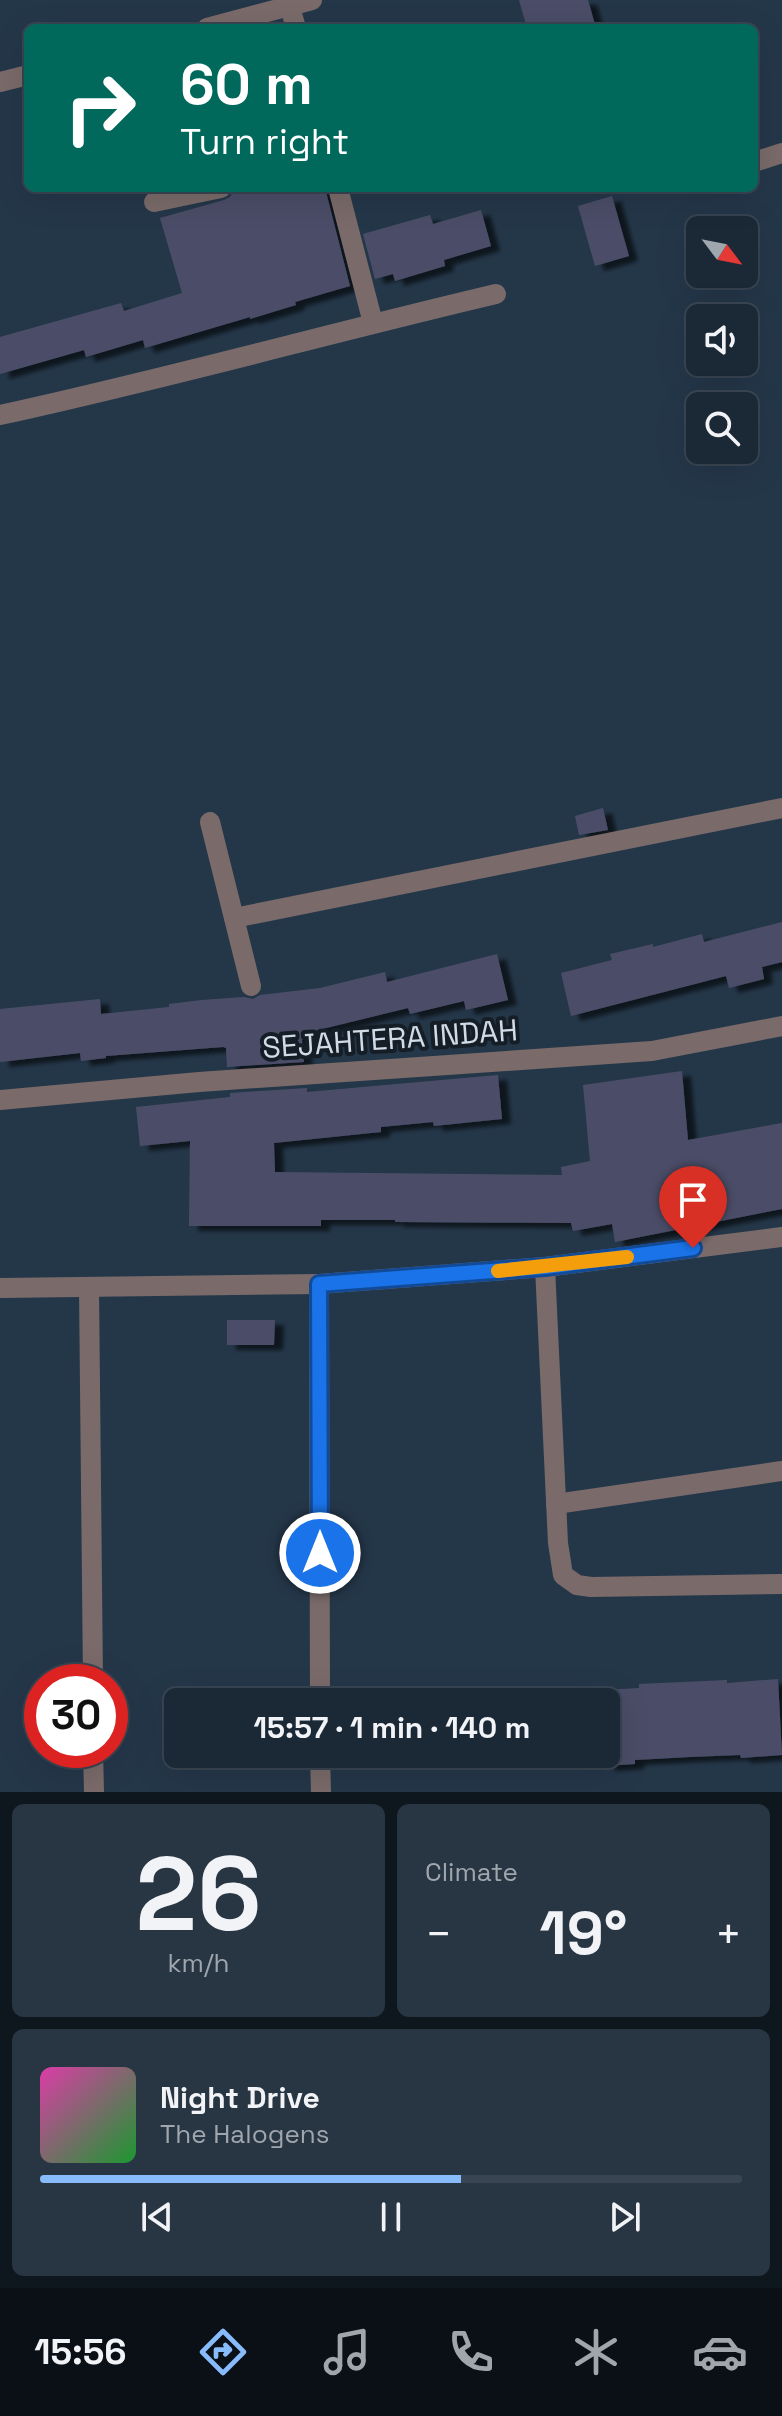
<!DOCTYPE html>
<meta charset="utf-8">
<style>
body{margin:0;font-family:"Space Grotesk",sans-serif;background:#283542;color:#f1f3f6;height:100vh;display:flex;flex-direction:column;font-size:30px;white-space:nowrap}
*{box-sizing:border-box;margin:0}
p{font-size:26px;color:#a0a6ad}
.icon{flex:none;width:44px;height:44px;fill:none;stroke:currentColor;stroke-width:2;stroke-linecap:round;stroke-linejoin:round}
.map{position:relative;height:1792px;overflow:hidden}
.side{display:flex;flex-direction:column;gap:12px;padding:12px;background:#0f171e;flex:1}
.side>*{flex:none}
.banner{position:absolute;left:24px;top:24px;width:734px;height:168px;border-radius:12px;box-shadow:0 8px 32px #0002,0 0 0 2px #394552;background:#00695c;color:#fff;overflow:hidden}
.needle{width:52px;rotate:122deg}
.tools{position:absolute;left:686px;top:216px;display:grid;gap:16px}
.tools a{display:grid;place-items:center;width:72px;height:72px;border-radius:12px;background:#1b2937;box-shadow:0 8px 32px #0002,0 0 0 2px #394552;font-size:40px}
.speed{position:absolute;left:24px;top:1664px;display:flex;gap:16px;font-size:40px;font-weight:700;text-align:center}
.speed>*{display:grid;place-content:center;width:104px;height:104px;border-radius:50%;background:#1b2937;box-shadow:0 8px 32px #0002,0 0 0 2px #394552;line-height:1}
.speed .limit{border:12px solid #d22;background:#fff;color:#111}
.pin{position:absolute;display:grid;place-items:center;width:68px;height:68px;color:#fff;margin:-82px -34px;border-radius:50% 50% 50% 0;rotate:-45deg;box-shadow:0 0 8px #0007}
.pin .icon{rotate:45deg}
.me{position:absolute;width:88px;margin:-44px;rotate:0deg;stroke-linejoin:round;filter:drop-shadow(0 0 6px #0008)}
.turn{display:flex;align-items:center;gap:28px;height:168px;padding:0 24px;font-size:36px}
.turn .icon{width:104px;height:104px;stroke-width:2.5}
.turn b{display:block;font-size:56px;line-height:68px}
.big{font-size:60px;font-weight:700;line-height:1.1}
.side .widget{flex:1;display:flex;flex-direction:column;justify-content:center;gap:12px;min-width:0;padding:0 28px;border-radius:12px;background:#283542}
.side .dial{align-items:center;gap:0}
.dial b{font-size:104px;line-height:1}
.song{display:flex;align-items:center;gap:24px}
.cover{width:96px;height:96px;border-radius:12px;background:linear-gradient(135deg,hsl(320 70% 55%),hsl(130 70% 35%))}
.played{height:8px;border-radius:4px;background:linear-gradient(90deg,#88bbfc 60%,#394552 60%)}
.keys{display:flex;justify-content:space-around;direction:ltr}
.heat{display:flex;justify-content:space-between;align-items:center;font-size:44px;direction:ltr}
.side .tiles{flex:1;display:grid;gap:12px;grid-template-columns:1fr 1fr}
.widget:last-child{grid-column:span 2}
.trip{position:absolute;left:164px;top:1688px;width:456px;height:80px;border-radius:12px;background:#1b2937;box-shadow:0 8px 32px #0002,0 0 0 2px #394552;font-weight:700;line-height:80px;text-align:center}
.dock{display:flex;height:128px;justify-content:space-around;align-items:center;background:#0b1016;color:#a0a6ad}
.dock .icon{width:56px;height:56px}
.dock .current{color:#88bbfc}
.dock b{font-size:36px;color:#f1f3f6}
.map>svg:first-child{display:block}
.building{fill:#4c4e67;filter:url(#shadow)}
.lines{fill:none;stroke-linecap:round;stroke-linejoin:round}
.minor{stroke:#7a6b6a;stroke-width:20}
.route-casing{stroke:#114b97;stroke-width:20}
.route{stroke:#1a73e8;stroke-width:14}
.slow{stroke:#f59e0b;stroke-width:14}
.labels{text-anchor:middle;stroke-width:8;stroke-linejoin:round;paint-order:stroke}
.street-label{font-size:30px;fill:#d0dbe7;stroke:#151e26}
</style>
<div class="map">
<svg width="782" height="1792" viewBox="0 0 782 1792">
<defs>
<filter id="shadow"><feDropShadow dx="9" dy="5" stdDeviation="2" flood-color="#0009"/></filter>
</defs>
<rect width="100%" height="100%" fill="#243749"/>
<g class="building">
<path d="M 519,0 L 588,0 L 596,28 L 527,28 Z"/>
<path d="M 238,188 L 325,188 L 350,286 L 295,302 L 296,305 L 250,319 L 250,317 L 145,348 L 143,340 L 86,357 L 84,350 L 0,374 L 0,337 L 121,303 L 124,311 L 182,293 L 160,218 L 224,200 L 230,197 L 234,189 Z"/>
<path d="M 612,196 L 629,256 L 595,266 L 578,206 Z"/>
<path d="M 481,210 L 491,246 L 444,260 L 445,266 L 395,281 L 393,274 L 375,279 L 363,234 L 430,215 L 433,224 Z"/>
<path d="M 603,808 L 608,830 L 579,835 L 575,816 Z"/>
<path d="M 782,922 L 782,962 L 762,967 L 764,979 L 729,988 L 726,976 L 571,1016 L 561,973 L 612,960 L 610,954 L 653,944 L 653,947 L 702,934 L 704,942 Z"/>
<path d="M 497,954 L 508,1000 L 466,1010 L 464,1001 L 410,1014 L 408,1008 L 306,1033 L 306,1040 L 302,1040 L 304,1062 L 227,1067 L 226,1048 L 223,1047 L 106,1056 L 106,1058 L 81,1061 L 80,1053 L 0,1062 L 0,1009 L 100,999 L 101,1014 L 169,1007 L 169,1004 L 202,1000 L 244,997 L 253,999 L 260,995 L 320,988 L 385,972 L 387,982 Z"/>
<path d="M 682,1071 L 688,1140 L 782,1123 L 782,1209 L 615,1242 L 612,1224 L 573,1231 L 571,1223 L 395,1222 L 395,1220 L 321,1220 L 321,1226 L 189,1226 L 190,1141 L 140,1146 L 136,1107 L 230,1097 L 230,1093 L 307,1088 L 307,1092 L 498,1075 L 502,1119 L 434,1126 L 433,1122 L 381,1127 L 381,1132 L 274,1143 L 275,1172 L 562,1175 L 561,1167 L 590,1161 L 583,1085 Z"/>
<path d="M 227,1320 L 275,1320 L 274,1345 L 227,1345 Z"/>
<path d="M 778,1679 L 782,1755 L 741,1758 L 740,1755 L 690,1757 L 635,1760 L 635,1764 L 606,1766 L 606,1690 L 639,1688 L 639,1684 L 727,1680 L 727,1683 Z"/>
</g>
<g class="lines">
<g class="minor">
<path d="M 290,7 L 296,28"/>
<path d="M 207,28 L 312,0"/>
<path d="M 0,82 L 28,75"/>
<path d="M 754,162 L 782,153"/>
<path d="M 338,188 L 373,323"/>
<path d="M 154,202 L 221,188"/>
<path d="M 0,415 C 166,379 330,333 496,294"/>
<path d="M 210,822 L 251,986"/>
<path d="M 234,918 L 782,808"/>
<path d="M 0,1100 L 199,1082 L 652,1051 L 782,1026"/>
<path d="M 545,1267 L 782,1237"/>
<path d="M 89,1287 L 93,1682"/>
<path d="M 0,1288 L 319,1284"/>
<path d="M 556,1504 L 782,1471"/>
<path d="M 320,1702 L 319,1284 L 545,1267 L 558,1543 L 563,1575 L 577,1585 L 591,1587 L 782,1584"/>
<path d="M 93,1750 L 94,1792"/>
<path d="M 320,1754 L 321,1792"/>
</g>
</g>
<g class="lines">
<defs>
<path id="route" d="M 320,1553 L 319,1284 L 545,1267 L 693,1248"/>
</defs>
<use href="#route" class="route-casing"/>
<use href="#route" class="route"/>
<path class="slow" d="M 498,1271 L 627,1257"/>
</g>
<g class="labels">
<g class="street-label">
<text transform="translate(390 1039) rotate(-4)" y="10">SEJAHTERA INDAH</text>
</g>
</g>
</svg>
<div class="tools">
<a><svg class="needle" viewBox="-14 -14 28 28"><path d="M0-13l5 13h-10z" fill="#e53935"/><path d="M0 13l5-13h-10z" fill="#a0a6ad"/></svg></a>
<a><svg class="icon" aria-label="sound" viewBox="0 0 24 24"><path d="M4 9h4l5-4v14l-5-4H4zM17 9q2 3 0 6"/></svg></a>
<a><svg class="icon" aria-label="search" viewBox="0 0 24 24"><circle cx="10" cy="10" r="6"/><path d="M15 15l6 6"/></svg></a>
</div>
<div class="speed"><div class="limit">30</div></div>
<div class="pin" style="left:693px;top:1248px;background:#d93025"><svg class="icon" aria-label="arrive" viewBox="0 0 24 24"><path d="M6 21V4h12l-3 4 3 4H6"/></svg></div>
<svg class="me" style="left:320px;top:1553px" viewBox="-20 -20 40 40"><circle r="17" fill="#1a73e8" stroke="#fff" stroke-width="3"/><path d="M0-11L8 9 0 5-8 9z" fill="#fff"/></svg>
<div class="trip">15:57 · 1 min · 140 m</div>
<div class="banner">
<div class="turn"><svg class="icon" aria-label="right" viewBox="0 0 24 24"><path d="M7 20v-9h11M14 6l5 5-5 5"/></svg><div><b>60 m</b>Turn right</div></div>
</div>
</div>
<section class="side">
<div class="tiles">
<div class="widget dial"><b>26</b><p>km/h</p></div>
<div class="widget"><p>Climate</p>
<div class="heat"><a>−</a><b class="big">19°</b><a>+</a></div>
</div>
<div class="widget">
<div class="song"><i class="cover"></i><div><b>Night Drive</b><p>The Halogens</p></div></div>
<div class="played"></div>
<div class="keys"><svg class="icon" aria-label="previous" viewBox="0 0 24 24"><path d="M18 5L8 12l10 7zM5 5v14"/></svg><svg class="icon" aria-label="pause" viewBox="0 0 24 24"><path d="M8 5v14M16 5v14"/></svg><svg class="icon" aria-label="next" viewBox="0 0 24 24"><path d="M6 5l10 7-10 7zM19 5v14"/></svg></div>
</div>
</div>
</section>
<nav class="dock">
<b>15:56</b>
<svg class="icon current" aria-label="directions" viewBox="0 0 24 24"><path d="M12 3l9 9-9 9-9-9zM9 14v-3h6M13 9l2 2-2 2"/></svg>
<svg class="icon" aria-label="music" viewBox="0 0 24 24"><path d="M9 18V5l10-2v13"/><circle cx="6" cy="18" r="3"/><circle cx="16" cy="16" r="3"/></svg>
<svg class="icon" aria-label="phone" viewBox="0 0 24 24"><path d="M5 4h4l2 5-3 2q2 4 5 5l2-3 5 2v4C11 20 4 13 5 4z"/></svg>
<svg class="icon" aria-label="climate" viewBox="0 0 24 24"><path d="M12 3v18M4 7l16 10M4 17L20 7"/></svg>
<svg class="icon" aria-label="car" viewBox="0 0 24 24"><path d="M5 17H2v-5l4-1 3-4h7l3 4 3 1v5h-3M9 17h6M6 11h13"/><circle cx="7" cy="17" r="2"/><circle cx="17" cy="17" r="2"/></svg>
</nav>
